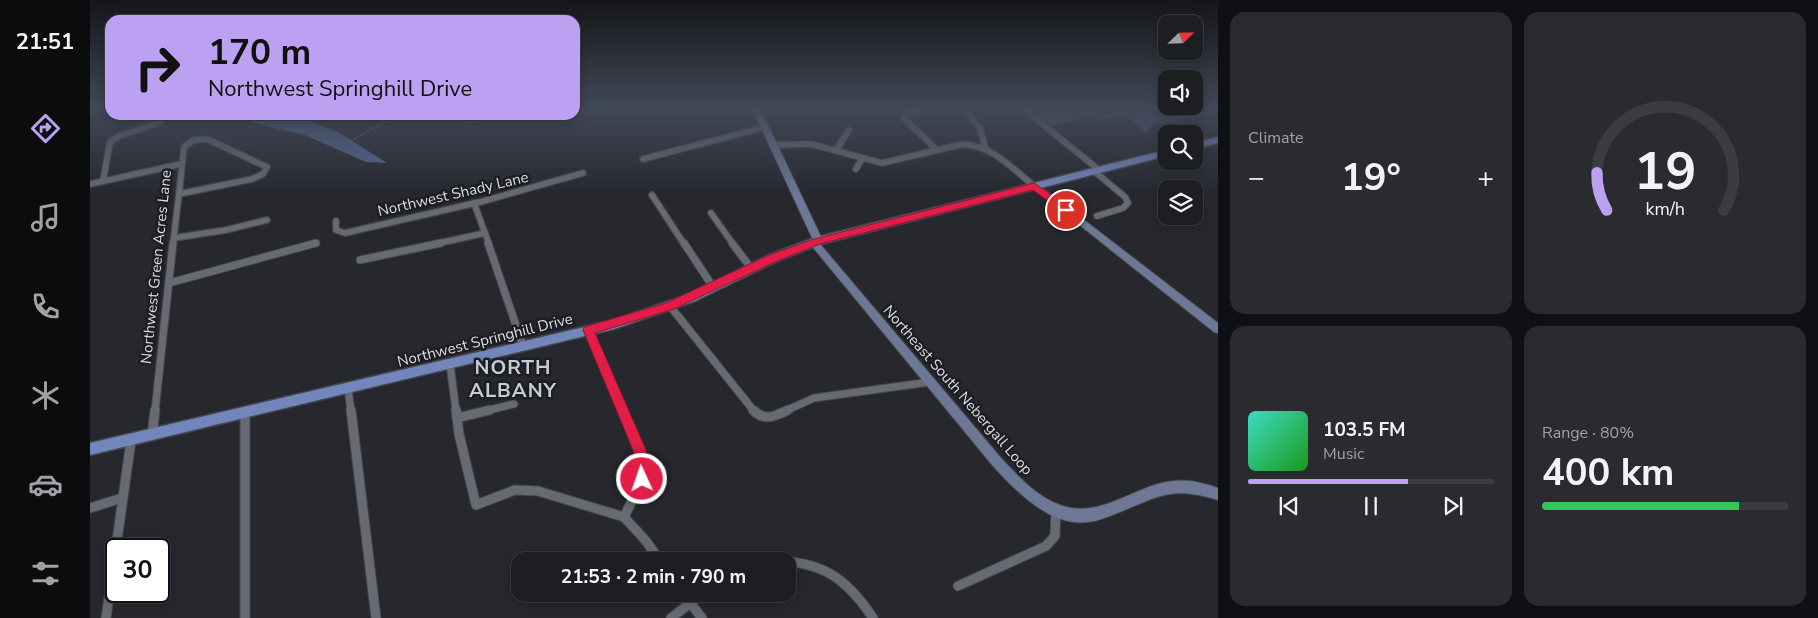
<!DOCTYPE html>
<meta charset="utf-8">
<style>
body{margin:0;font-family:"Nunito Sans",sans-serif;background:#292b2f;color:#f1f3f6;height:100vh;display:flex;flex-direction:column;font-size:19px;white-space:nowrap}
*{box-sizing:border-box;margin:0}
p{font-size:16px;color:#a0a2a5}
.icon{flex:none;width:28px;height:28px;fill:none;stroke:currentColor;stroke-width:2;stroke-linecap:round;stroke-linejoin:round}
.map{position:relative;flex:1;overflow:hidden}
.sheet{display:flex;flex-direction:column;gap:12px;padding:12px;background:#0f1013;width:600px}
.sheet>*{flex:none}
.banner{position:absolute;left:15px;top:15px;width:475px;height:105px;border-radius:15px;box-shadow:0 2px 12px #0003,0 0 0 1px #3a3c40;background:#bca0f2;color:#111;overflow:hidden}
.needle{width:32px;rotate:67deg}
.buttons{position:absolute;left:1068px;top:15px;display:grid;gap:10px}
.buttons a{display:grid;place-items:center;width:45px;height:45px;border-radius:10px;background:#1c1e22;box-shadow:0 2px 12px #0003,0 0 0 1px #3a3c40;font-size:25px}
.speed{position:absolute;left:15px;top:538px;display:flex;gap:10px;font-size:25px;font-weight:700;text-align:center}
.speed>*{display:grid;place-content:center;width:65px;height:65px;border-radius:50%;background:#1c1e22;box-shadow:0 2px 12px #0003,0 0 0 1px #3a3c40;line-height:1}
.speed .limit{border:2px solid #111;border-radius:8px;background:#fff;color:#111}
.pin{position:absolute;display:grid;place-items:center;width:42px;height:42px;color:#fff;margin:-21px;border:2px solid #fff;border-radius:50%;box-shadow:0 1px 5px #0007}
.me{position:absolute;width:55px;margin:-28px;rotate:357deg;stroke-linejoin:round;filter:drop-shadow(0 0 4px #0008)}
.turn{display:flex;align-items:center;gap:18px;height:105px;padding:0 20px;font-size:22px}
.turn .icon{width:65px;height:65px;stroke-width:2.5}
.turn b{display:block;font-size:35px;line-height:42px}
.big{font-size:38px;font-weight:700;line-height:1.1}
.sheet .tile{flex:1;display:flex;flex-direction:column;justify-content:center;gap:8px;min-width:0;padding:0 18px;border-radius:15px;background:#292b2f}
.sheet .dial{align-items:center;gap:0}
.dial svg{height:130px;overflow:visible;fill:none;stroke:#3a3c40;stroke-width:7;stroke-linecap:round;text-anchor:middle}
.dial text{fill:#f1f3f6;stroke:none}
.song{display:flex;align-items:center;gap:15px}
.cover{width:60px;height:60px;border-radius:8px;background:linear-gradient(135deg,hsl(170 70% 55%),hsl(120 70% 35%))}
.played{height:5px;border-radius:2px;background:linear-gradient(90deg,#bca0f2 65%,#3a3c40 65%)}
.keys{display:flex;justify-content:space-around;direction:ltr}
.heat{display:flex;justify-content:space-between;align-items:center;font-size:28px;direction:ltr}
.charge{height:8px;border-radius:4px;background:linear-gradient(90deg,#34c759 80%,#3a3c40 0)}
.sheet .tiles{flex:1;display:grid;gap:12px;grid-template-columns:repeat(2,1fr)}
.trip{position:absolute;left:421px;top:552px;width:285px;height:50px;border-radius:15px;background:#1c1e22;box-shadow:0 2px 12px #0003,0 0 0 1px #3a3c40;font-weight:700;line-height:50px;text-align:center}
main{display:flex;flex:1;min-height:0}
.menu{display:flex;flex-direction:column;width:90px;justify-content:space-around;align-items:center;background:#0b0c0e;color:#a0a2a5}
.menu .icon{width:35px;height:35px}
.menu .current{color:#bca0f2}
.menu b{font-size:22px;color:#f1f3f6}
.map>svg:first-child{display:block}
.green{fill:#434f6f}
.water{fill:#566795}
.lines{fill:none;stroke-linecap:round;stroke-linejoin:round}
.stream{stroke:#566795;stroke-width:1}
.street-far2-casing{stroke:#44464b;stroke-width:8}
.street-far1-casing{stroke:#44464b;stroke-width:9}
.street-casing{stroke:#44464b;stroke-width:11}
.secondary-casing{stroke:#44464b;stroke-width:2}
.primary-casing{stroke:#44464b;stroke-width:3}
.street-far2{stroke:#676a71;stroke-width:5.5}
.street-far1{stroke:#676a71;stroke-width:7}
.street{stroke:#676a71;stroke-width:9}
.secondary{fill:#6d7896;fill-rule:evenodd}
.primary{fill:#7286bb;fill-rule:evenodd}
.route{fill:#e11d48;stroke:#92132f}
.labels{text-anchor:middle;stroke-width:5;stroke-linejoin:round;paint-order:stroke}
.street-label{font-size:15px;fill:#dbdde0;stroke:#1c1e24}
.district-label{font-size:20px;font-weight:bold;letter-spacing:1px;fill:#c7cbd2;stroke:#1c1e24}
</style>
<main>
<nav class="menu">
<b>21:51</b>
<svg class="icon current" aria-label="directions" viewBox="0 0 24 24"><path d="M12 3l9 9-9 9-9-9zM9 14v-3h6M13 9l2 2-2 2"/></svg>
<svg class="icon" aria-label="music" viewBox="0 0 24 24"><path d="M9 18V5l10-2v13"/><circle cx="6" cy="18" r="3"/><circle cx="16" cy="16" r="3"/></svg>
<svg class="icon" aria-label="phone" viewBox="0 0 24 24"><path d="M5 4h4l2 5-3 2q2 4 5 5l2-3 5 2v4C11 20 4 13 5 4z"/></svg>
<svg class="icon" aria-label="climate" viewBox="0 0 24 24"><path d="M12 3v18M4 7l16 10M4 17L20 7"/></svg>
<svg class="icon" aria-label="car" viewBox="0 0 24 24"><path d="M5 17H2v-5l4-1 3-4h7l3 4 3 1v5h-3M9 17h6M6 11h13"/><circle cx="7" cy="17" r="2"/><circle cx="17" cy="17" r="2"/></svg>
<svg class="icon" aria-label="filters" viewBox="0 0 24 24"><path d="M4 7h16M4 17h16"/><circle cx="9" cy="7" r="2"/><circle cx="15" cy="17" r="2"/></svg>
</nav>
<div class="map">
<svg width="1128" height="618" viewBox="0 0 1128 618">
<rect width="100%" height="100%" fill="#26282e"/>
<path class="green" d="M 937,108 L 1128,108 L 1128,115 L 1099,118 L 1062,125 L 1057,133 L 1034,116 L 1013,120 L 1002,117 L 959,126 Z"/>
<path class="water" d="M 141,115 L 211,115 L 229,125 L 248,132 L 297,163 L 276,162 L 215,135 L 175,126 Z"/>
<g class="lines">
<path class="stream" d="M 262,140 L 308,115"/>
<defs>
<g id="street-far2">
<path d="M 834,108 L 816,113 L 814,118 L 847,150"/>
<path d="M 933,108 L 1009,170"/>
<path d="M 878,113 L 890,128 L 895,147"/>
<path d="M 379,119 L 395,115"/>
<path d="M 117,139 L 177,167 L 173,174 L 162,179 L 89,194 L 94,147 L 104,140 Z"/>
<path d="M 683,145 L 721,144 L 792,163 L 873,144 C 903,146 922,168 944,186"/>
<path d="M 746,150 L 759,130"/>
<path d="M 553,159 L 675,127"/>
<path d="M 766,169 L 772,159"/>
<path d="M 1004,171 L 1035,197 L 1038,203 L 1033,208 L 1007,216"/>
<path d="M 13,181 L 20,142 L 29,136 L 71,122"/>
<path d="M 0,184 L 91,164"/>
<path d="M 562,195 L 594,244"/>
<path d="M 384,203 L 399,244"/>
<path d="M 621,213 L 643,244"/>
<path d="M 246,221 L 246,230 L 255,233 L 394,201 L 493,173"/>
<path d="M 84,238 L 136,230 L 177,220"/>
<path d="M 83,244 L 89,194"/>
<path d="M 223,244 L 226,243"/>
<path d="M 345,244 L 395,233"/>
</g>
<g id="street-far1">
<path d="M 398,243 L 433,346"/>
<path d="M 594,243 L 623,287"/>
<path d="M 642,243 L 661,268"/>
<path d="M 270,260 L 351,243"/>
<path d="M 79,283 L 226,243"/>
<path d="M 580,306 L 664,411"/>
<path d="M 498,330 L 532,411"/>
<path d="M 360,364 L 366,411"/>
<path d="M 258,388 L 261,411"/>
<path d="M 65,411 L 83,243"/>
<path d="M 395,411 L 424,404"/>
<path d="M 695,411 L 724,398 L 840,382"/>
</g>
<g id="street">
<path d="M 261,410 L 286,618"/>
<path d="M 366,410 L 369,434 L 386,505 L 425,490 L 448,491 L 534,517"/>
<path d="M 532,410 C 553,460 560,466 534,517 L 556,541 L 570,561"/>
<path d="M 663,410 C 675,422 685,416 698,410"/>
<path d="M 155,413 L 155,618"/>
<path d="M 367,418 L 400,410"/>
<path d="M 62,436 L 65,410"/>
<path d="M 0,508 L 32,498"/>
<path d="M 680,561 C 730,560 756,577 783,618"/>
<path d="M 868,586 L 956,546 L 965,536 L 966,509"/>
<path d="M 593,594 L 612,618"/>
<path d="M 16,618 L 41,441"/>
<path d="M 581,618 L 612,594"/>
</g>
<g id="secondary">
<path d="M 662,108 L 670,108 L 733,241 L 730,244 L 911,458 C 928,476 947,497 970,505 C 1011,520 1044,485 1083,481 C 1099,479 1113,483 1128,488 L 1128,500 C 1080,485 1068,497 1025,514 C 1017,517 1008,521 999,522 C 960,527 927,492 903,466 L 721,245 L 719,243 L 723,240 Z"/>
<path d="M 946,183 L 1128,323 L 1128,333 L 1124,332 L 943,188 L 943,184 Z"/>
</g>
<g id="primary">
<path d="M 1128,137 L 1128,143 L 1104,149 L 1104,143 Z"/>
<path d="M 1076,150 L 1076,156 L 731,244 L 687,261 L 605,301 L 524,329 L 0,455 L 0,443 L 524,320 L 597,295 L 679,255 L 724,238 Z"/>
</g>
</defs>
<use href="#street-far2" class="street-far2-casing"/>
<use href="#street-far1" class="street-far1-casing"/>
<use href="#street" class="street-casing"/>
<use href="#secondary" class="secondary-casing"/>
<use href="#primary" class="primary-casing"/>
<use href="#street-far2" class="street-far2"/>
<use href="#street-far1" class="street-far1"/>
<use href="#street" class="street"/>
<use href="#secondary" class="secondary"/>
<use href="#primary" class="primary"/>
</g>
<linearGradient id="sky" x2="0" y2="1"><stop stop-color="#151619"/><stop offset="0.55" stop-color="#414857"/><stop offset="1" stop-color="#414857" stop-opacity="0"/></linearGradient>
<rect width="1128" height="195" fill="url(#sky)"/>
<path class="route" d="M 944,183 L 980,207 L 980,212 L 973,212 L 943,190 L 730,244 L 687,261 L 584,309 L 505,333 L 556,450 C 559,461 562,473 557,484 L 552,486 L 547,484 L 545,479 L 546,464 L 543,450 L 493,330 L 494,327 L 576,303 L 679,255 L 724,239 Z"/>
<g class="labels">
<g class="street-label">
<text transform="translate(363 194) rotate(-13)" y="5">Northwest Shady Lane</text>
<text transform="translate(66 267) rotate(-84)" y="5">Northwest Green Acres Lane</text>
<text transform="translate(395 340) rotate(-14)" y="5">Northwest Springhill Drive</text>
<text transform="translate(868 390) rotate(49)" y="5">Northeast South Nebergall Loop</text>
</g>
<g class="district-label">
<text x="423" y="374">NORTH<tspan x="423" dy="23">ALBANY</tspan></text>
</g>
</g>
</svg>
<div class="buttons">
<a><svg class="needle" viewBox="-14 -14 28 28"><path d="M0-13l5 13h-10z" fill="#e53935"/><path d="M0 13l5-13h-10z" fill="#a0a2a5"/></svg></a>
<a><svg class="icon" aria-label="sound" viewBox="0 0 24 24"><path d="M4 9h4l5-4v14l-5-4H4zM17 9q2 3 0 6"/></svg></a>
<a><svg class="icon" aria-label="search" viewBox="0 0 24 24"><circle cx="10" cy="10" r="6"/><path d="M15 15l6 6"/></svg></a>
<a><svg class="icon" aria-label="layers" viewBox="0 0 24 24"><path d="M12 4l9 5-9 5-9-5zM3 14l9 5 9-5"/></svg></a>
</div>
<div class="speed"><div class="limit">30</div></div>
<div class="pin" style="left:976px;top:210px;background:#d93025"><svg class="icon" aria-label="arrive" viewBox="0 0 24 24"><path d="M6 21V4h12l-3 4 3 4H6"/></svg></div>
<svg class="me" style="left:552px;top:479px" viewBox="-20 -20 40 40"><circle r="17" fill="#e11d48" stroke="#fff" stroke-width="3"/><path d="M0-11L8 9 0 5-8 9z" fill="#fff"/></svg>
<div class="trip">21:53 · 2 min · 790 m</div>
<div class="banner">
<div class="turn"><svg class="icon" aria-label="right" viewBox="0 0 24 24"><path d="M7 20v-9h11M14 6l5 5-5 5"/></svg><div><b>170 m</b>Northwest Springhill Drive</div></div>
</div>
</div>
<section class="sheet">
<div class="tiles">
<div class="tile"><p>Climate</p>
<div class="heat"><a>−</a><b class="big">19°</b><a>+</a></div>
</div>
<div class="tile dial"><svg viewBox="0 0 100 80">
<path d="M14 69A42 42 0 1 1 86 69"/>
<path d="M14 69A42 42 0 0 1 8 46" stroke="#bca0f2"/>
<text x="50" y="56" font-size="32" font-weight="700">19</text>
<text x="50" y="72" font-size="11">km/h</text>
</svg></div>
<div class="tile">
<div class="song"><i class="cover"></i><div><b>103.5 FM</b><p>Music</p></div></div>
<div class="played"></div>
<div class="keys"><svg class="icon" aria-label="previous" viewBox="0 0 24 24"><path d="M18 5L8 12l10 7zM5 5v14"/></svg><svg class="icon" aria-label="pause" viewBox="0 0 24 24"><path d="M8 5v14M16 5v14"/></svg><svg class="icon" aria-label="next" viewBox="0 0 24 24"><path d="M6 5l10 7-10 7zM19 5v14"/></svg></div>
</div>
<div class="tile"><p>Range · 80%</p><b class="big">400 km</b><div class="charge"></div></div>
</div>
</section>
</main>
